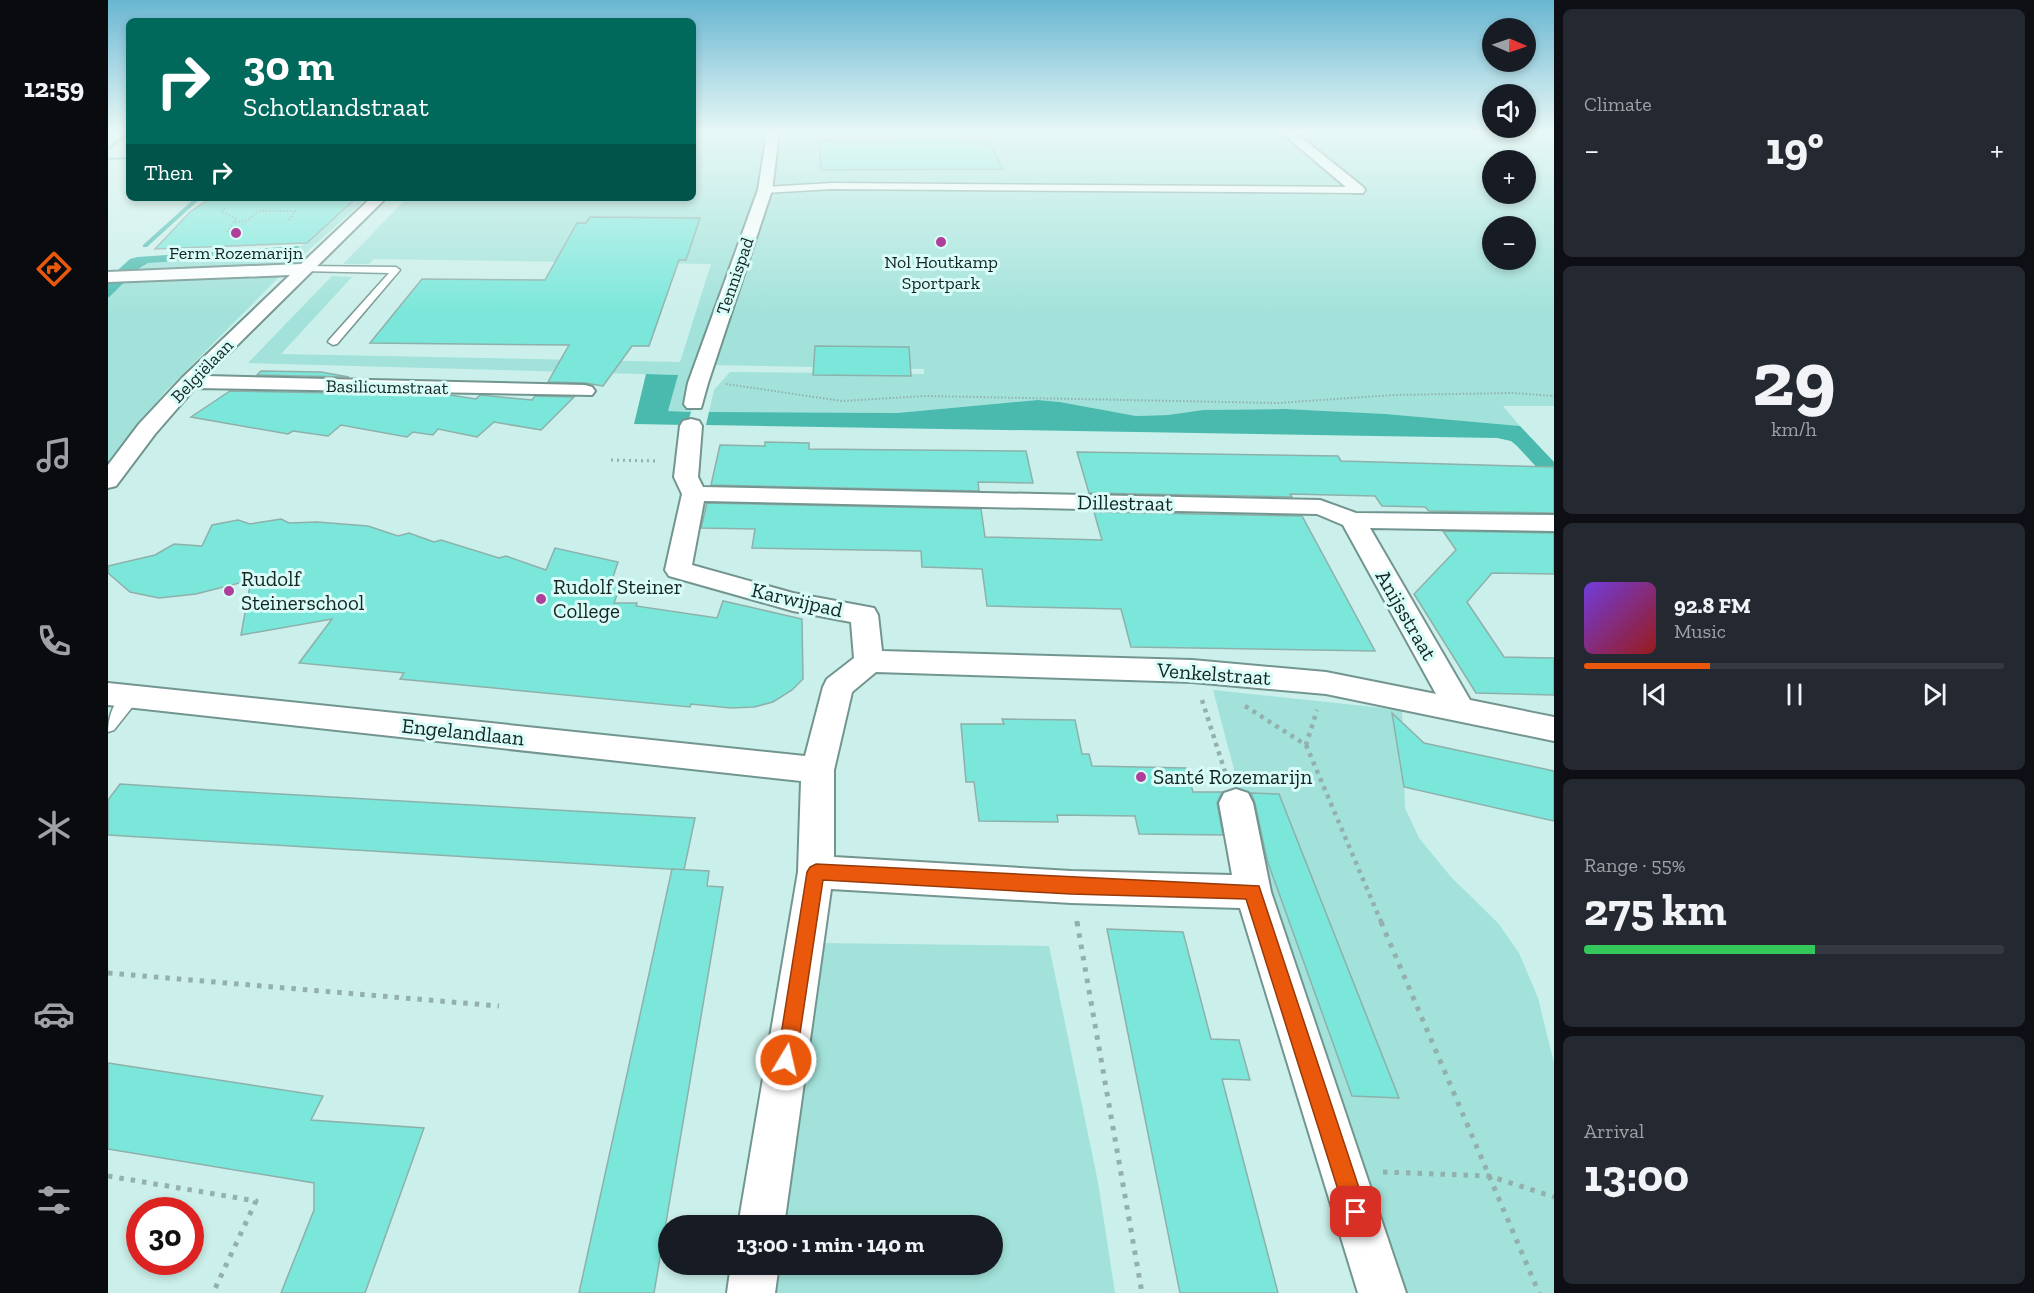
<!DOCTYPE html>
<meta charset="utf-8">
<style>
body{margin:0;font-family:"Zilla Slab",serif;background:#242831;color:#f1f3f6;height:100vh;display:flex;flex-direction:column;font-size:22px;white-space:nowrap}
*{box-sizing:border-box;margin:0}
p{font-size:20px;color:#9ea1a6}
.icon{flex:none;width:33px;height:33px;fill:none;stroke:currentColor;stroke-width:2;stroke-linecap:round;stroke-linejoin:round}
.map{position:relative;flex:1;overflow:hidden}
.drawer{display:flex;flex-direction:column;gap:9px;padding:9px;background:#0d0f14;width:480px}
.drawer>*{flex:none}
.guide{position:absolute;left:18px;top:18px;width:570px;height:183px;border-radius:9px;box-shadow:0 3px 9px #0003;background:#00695c;color:#fff;overflow:hidden}
.needle{width:39px;rotate:92deg}
.tools{position:absolute;left:1374px;top:18px;display:grid;gap:12px}
.tools a{display:grid;place-items:center;width:54px;height:54px;border-radius:50%;background:#171b24;box-shadow:0 3px 9px #0003;font-size:30px}
.speed{position:absolute;left:18px;top:1197px;display:flex;gap:12px;font-size:30px;font-weight:700;text-align:center}
.speed>*{display:grid;place-content:center;width:78px;height:78px;border-radius:50%;background:#171b24;box-shadow:0 3px 9px #0003;line-height:1}
.speed .limit{border:9px solid #d22;background:#fff;color:#111}
.pin{position:absolute;display:grid;place-items:center;width:51px;height:51px;color:#fff;margin:-26px;border-radius:12px;box-shadow:0 3px 9px #0006}
.me{position:absolute;width:66px;margin:-33px;rotate:9deg;stroke-linejoin:round;filter:drop-shadow(0 0 4px #0008)}
.turn{display:flex;align-items:center;gap:21px;height:126px;padding:0 18px;font-size:27px}
.turn .icon{width:78px;height:78px;stroke-width:2.5}
.turn b{display:block;font-size:42px;line-height:51px}
.then{display:flex;align-items:center;height:57px;padding:0 18px;background:#0003;gap:12px;font-size:22px}
.big{font-size:45px;font-weight:700;line-height:1.1}
.drawer .card{flex:1;display:flex;flex-direction:column;justify-content:center;gap:9px;min-width:0;padding:0 21px;border-radius:9px;background:#242831}
.drawer .dial{align-items:center;gap:0}
.dial b{font-size:78px;line-height:1}
.song{display:flex;align-items:center;gap:18px}
.cover{width:72px;height:72px;border-radius:9px;background:linear-gradient(135deg,hsl(260 70% 55%),hsl(0 70% 35%))}
.played{height:6px;border-radius:3px;background:linear-gradient(90deg,#ea580c 30%,#363941 30%)}
.keys{display:flex;justify-content:space-around;direction:ltr}
.heat{display:flex;justify-content:space-between;align-items:center;font-size:33px;direction:ltr}
.charge{height:9px;border-radius:4px;background:linear-gradient(90deg,#34c759 55%,#363941 0)}
.trip{position:absolute;left:550px;top:1215px;width:345px;height:60px;border-radius:30px;background:#171b24;box-shadow:0 3px 9px #0003;font-weight:700;line-height:60px;text-align:center}
main{display:flex;flex:1;min-height:0}
.dock{display:flex;flex-direction:column;width:108px;justify-content:space-around;align-items:center;background:#090b0e;color:#9ea1a6}
.dock .icon{width:42px;height:42px}
.dock .active{color:#ea580c}
.dock b{font-size:27px;color:#f1f3f6}
.map>svg:first-child{display:block}
.green{fill:#a2e2da;fill-rule:evenodd}
.water{fill:#4abaaf}
.lines{fill:none;stroke-linecap:round;stroke-linejoin:round}
.stream{fill:#4abaaf;fill-rule:evenodd}
.building{fill:#7ae7da;stroke:#8eb0ab;stroke-width:1.5}
.service-casing{stroke:#739590;stroke-width:3}
.pedestrian-casing{stroke:#739590;stroke-width:3}
.minor-casing{stroke:#739590;stroke-width:4}
.path-far3{stroke:#93b0ac;stroke-width:2;stroke-dasharray:1.5 2;stroke-linecap:butt}
.path-far2{stroke:#93b0ac;stroke-width:3;stroke-dasharray:2 4;stroke-linecap:butt}
.path-far1{stroke:#93b0ac;stroke-width:4.5;stroke-dasharray:4 5;stroke-linecap:butt}
.path{stroke:#93b0ac;stroke-width:5;stroke-dasharray:4.5 7;stroke-linecap:butt}
.service{fill:#fff;fill-rule:evenodd}
.pedestrian{fill:#fff;fill-rule:evenodd}
.minor{fill:#fff;fill-rule:evenodd}
.route{fill:#ea580c;stroke:#983908;stroke-width:1.5}
.poi-dot{fill:#af3f9b;stroke:#d8fcf7;stroke-width:2}
.labels{text-anchor:middle;stroke-width:6;stroke-linejoin:round;paint-order:stroke}
.far-poi-label{font-size:18px;fill:#162422;stroke:#d8fcf7}
.far-street-label{font-size:18px;fill:#162422;stroke:#d8fcf7}
.street-label{font-size:21px;fill:#162422;stroke:#d8fcf7}
.poi-label{font-size:21px;fill:#162422;stroke:#d8fcf7;text-anchor:start}
</style>
<main>
<nav class="dock">
<b>12:59</b>
<svg class="icon active" aria-label="directions" viewBox="0 0 24 24"><path d="M12 3l9 9-9 9-9-9zM9 14v-3h6M13 9l2 2-2 2"/></svg>
<svg class="icon" aria-label="music" viewBox="0 0 24 24"><path d="M9 18V5l10-2v13"/><circle cx="6" cy="18" r="3"/><circle cx="16" cy="16" r="3"/></svg>
<svg class="icon" aria-label="phone" viewBox="0 0 24 24"><path d="M5 4h4l2 5-3 2q2 4 5 5l2-3 5 2v4C11 20 4 13 5 4z"/></svg>
<svg class="icon" aria-label="climate" viewBox="0 0 24 24"><path d="M12 3v18M4 7l16 10M4 17L20 7"/></svg>
<svg class="icon" aria-label="car" viewBox="0 0 24 24"><path d="M5 17H2v-5l4-1 3-4h7l3 4 3 1v5h-3M9 17h6M6 11h13"/><circle cx="7" cy="17" r="2"/><circle cx="17" cy="17" r="2"/></svg>
<svg class="icon" aria-label="filters" viewBox="0 0 24 24"><path d="M4 7h16M4 17h16"/><circle cx="9" cy="7" r="2"/><circle cx="15" cy="17" r="2"/></svg>
</nav>
<div class="map">
<svg width="1446" height="1293" viewBox="0 0 1446 1293">
<rect width="100%" height="100%" fill="#cbefea"/>
<g class="green">
<path d="M 585,133 L 1446,133 L 1446,406 L 1395,406 L 1412,426 L 1278,414 L 1177,409 L 1095,410 L 1060,415 L 1028,416 L 952,402 L 930,400 L 789,413 L 601,412 L 606,390 L 622,372 L 816,374 L 816,369 L 601,365 L 592,376 L 583,412 L 559,411 L 569,375 L 140,363 L 224,276 L 244,277 L 173,354 L 572,362 L 603,264 L 266,259 L 261,264 L 235,264 L 299,198 L 585,198 ZM 1384,160 L 1418,160 L 1418,194 L 1384,194 ZM 1384,226 L 1418,226 L 1418,260 L 1384,260 Z"/>
<path d="M 247,198 L 259,198 L 173,275 L 56,393 L 0,462 L 0,283 L 16,282 L 40,263 L 190,249 Z"/>
<path d="M 1105,690 L 1294,710 L 1297,808 L 1311,838 L 1343,877 L 1390,923 L 1411,953 L 1430,998 L 1446,1063 L 1446,1293 L 1291,1293 L 1167,924 Z"/>
<path d="M 710,943 L 941,946 L 990,1182 L 1007,1293 L 662,1293 L 666,1265 L 885,1264 L 885,1226 L 671,1225 Z"/>
</g>
<g class="water">
<path d="M 192,246 L 186,252 L 175,254 L 40,263 L 29,270 L 0,298 L 0,279 L 22,259 L 29,257 Z"/>
<path d="M 538,374 L 570,375 L 560,411 L 583,412 L 579,425 L 526,424 Z"/>
<path d="M 930,400 L 952,402 L 1028,416 L 1060,415 L 1095,410 L 1177,409 L 1278,414 L 1412,426 L 1446,462 L 1446,486 L 1409,446 L 1403,441 L 1389,438 L 598,425 L 601,412 L 789,413 Z"/>
</g>
<g class="lines">
<g class="stream">
<path d="M 19,133 L 21,133 L 21,136 L 0,150 L 0,147 Z"/>
<path d="M 21,157 L 21,159 L 0,160 L 0,158 Z"/>
<path d="M 87,198 L 93,198 L 39,247 L 35,247 L 35,245 Z"/>
</g>
</g>
<g class="building">
<path d="M 864,138 L 865,141 L 880,141 L 895,169 L 713,170 L 711,140 Z"/>
<path d="M 103,198 L 228,198 L 247,199 L 199,243 L 47,249 L 82,212 Z"/>
<path d="M 482,217 L 592,218 L 578,260 L 571,260 L 541,346 L 524,346 L 495,386 L 477,383 L 440,382 L 461,345 L 262,343 L 314,279 L 437,280 L 469,223 L 478,223 Z"/>
<path d="M 707,346 L 801,347 L 803,376 L 705,375 Z"/>
<path d="M 153,371 L 213,372 L 241,377 L 149,375 Z"/>
<path d="M 122,391 L 342,395 L 368,399 L 372,395 L 424,400 L 427,396 L 466,397 L 433,430 L 386,422 L 369,437 L 330,429 L 325,435 L 305,432 L 299,437 L 233,425 L 220,436 L 185,431 L 180,434 L 83,417 Z"/>
<path d="M 657,442 L 701,443 L 701,449 L 918,451 L 925,483 L 870,482 L 871,491 L 603,485 L 612,445 L 657,446 Z"/>
<path d="M 969,452 L 1230,456 L 1233,461 L 1446,467 L 1446,513 L 1321,511 L 1317,507 L 1274,506 L 1267,496 L 1182,494 L 1184,497 L 981,493 Z"/>
<path d="M 599,503 L 873,509 L 877,537 L 994,540 L 986,512 L 1194,516 L 1267,651 L 1023,647 L 1013,609 L 879,606 L 874,569 L 814,567 L 813,551 L 644,548 L 647,529 L 593,528 Z"/>
<path d="M 173,519 L 181,523 L 209,522 L 260,526 L 290,536 L 301,533 L 326,542 L 333,540 L 391,558 L 398,556 L 438,570 L 447,548 L 510,562 L 503,583 L 513,584 L 506,603 L 529,603 L 528,606 L 609,618 L 615,601 L 694,619 L 695,679 L 684,690 L 665,702 L 646,707 L 623,708 L 583,704 L 582,707 L 292,679 L 296,673 L 191,663 L 224,619 L 133,635 L 143,580 L 88,594 L 51,598 L 22,592 L 0,573 L 0,566 L 47,555 L 66,544 L 94,546 L 104,525 L 130,520 L 142,524 Z"/>
<path d="M 1335,531 L 1446,533 L 1446,574 L 1384,573 L 1359,602 L 1396,657 L 1446,658 L 1446,695 L 1368,693 L 1306,594 L 1348,550 Z"/>
<path d="M 1284,713 L 1316,743 L 1446,771 L 1446,821 L 1296,787 Z"/>
<path d="M 894,719 L 967,720 L 974,754 L 981,754 L 984,766 L 1078,768 L 1085,792 L 1114,792 L 1109,803 L 1115,835 L 1031,834 L 1027,816 L 949,815 L 950,822 L 871,821 L 866,782 L 858,782 L 853,724 L 896,724 Z"/>
<path d="M 12,784 L 103,790 L 587,818 L 576,870 L 0,835 L 0,800 Z"/>
<path d="M 1143,793 L 1171,794 L 1291,1098 L 1244,1096 L 1159,860 L 1147,803 Z"/>
<path d="M 564,869 L 601,871 L 599,886 L 615,887 L 546,1293 L 471,1293 Z"/>
<path d="M 999,929 L 1075,932 L 1103,1039 L 1131,1040 L 1142,1080 L 1114,1079 L 1170,1293 L 1072,1293 Z"/>
<path d="M 0,1063 L 215,1096 L 203,1120 L 316,1128 L 257,1293 L 173,1293 L 206,1210 L 206,1183 L 0,1149 Z"/>
</g>
<g class="lines">
<defs>
<g id="service">
<path d="M 197,266 L 288,267 L 292,270 L 229,344 L 225,345 L 220,342 L 221,340 L 281,273 L 194,271 L 194,267 Z"/>
<path d="M 23,691 L 29,693 L 31,697 L 29,701 L 6,730 L 0,732 C 0,717 6,696 23,691 Z"/>
</g>
<path id="pedestrian" d="M 724,183 L 1250,187 L 1255,190 L 1250,193 L 724,189 L 657,193 L 652,190 L 657,187 Z"/>
<g id="minor">
<path d="M 659,133 L 671,133 L 664,190 L 600,383 L 593,408 L 579,408 L 576,404 L 580,383 L 650,190 Z"/>
<path d="M 1174,133 L 1188,133 L 1255,187 L 1257,190 L 1255,193 L 1245,193 Z"/>
<path d="M 263,198 L 278,198 L 98,376 L 477,385 L 484,387 L 487,391 L 484,395 L 87,388 L 47,434 L 8,486 L 0,488 L 0,465 L 31,424 L 74,378 L 182,275 L 0,282 L 0,272 L 193,264 Z"/>
<path d="M 583,419 L 591,421 L 594,426 L 590,477 L 595,487 L 1212,500 L 1248,513 L 1446,515 L 1446,531 L 1262,528 L 1362,700 L 1446,717 L 1446,741 L 1218,694 L 1084,682 L 768,672 L 744,692 L 726,770 L 726,857 L 963,871 L 1124,875 L 1111,803 L 1116,793 L 1128,789 L 1140,793 L 1145,803 L 1163,892 L 1298,1293 L 1250,1293 L 1132,908 L 963,903 L 723,889 L 676,1226 L 630,1226 L 690,872 L 693,781 L 0,705 L 0,683 L 697,756 L 715,687 L 719,679 L 746,658 L 743,622 L 685,611 L 561,576 L 557,570 L 574,494 L 566,477 L 572,426 L 575,421 ZM 596,501 L 1209,514 L 1235,525 L 1328,694 L 1218,672 L 1084,660 L 774,651 L 770,615 L 766,608 L 685,593 L 584,565 Z"/>
<path d="M 623,1264 L 671,1264 L 667,1293 L 619,1293 Z"/>
</g>
</defs>
<use href="#service" class="service-casing"/>
<use href="#pedestrian" class="pedestrian-casing"/>
<use href="#minor" class="minor-casing"/>
<g class="path-far3">
<path d="M 117,208 L 113,211 L 129,219 L 126,222 L 139,221 L 150,211 L 187,211 L 181,220"/>
<path d="M 119,232 L 126,222"/>
<path d="M 618,384 L 734,401 L 818,396 L 1170,403 L 1285,395 L 1405,393 L 1446,396"/>
</g>
<path class="path-far2" d="M 503,460 L 549,461"/>
<g class="path-far1">
<path d="M 1094,700 L 1118,775"/>
<path d="M 1137,706 L 1198,745 L 1209,710"/>
<path d="M 1198,745 L 1274,924"/>
<path d="M 969,921 L 969,924"/>
</g>
<g class="path">
<path d="M 969,922 L 1034,1293"/>
<path d="M 1273,922 L 1431,1293"/>
<path d="M 0,973 L 391,1006"/>
<path d="M 1275,1172 L 1381,1176 L 1446,1197"/>
<path d="M 0,1176 L 148,1201 L 105,1293"/>
</g>
<use href="#service" class="service"/>
<use href="#pedestrian" class="pedestrian"/>
<use href="#minor" class="minor"/>
</g>
<linearGradient id="sky" x2="0" y2="1"><stop stop-color="#69b6d1"/><stop offset="0.42" stop-color="#e8f8f6"/><stop offset="1" stop-color="#e8f8f6" stop-opacity="0"/></linearGradient>
<rect width="1446" height="314" fill="url(#sky)"/>
<path class="route" d="M 708,864 L 1151,886 L 1259,1212 L 1256,1220 L 1248,1223 L 1240,1220 L 1237,1212 L 1138,899 L 963,894 L 715,880 L 688,1060 L 685,1067 L 678,1070 L 671,1067 L 669,1060 L 699,872 L 702,867 Z"/>
<g class="poi-dot">
<circle cx="128" cy="233" r="6"/>
<circle cx="833" cy="242" r="6"/>
<circle cx="121" cy="591" r="6"/>
<circle cx="433" cy="599" r="6"/>
<circle cx="1033" cy="777" r="6"/>
</g>
<g class="labels">
<g class="far-poi-label">
<text x="128" y="259">Ferm Rozemarijn</text>
<text x="833" y="268">Nol Houtkamp<tspan x="833" dy="21">Sportpark</tspan></text>
</g>
<g class="far-street-label">
<text transform="translate(627 276) rotate(-71)" y="6">Tennispad</text>
<text transform="translate(94 371) rotate(-46)" y="6">Belgiëlaan</text>
<text transform="translate(279 387) rotate(1)" y="6">Basilicumstraat</text>
</g>
<g class="street-label">
<text transform="translate(1017 503) rotate(1)" y="7">Dillestraat</text>
<text transform="translate(689 600) rotate(13)" y="7">Karwijpad</text>
<text transform="translate(1298 615) rotate(60)" y="7">Anijsstraat</text>
<text transform="translate(1106 674) rotate(4)" y="7">Venkelstraat</text>
<text transform="translate(355 732) rotate(6)" y="7">Engelandlaan</text>
</g>
<g class="poi-label">
<text x="133" y="586">Rudolf<tspan x="133" dy="24">Steinerschool</tspan></text>
<text x="445" y="594">Rudolf Steiner<tspan x="445" dy="24">College</tspan></text>
<text x="1045" y="784">Santé Rozemarijn</text>
</g>
</g>
</svg>
<div class="tools">
<a><svg class="needle" viewBox="-14 -14 28 28"><path d="M0-13l5 13h-10z" fill="#e53935"/><path d="M0 13l5-13h-10z" fill="#9ea1a6"/></svg></a>
<a><svg class="icon" aria-label="sound" viewBox="0 0 24 24"><path d="M4 9h4l5-4v14l-5-4H4zM17 9q2 3 0 6"/></svg></a>
<a>+</a>
<a>−</a>
</div>
<div class="speed"><div class="limit">30</div></div>
<div class="pin" style="left:1248px;top:1212px;background:#d93025"><svg class="icon" aria-label="arrive" viewBox="0 0 24 24"><path d="M6 21V4h12l-3 4 3 4H6"/></svg></div>
<svg class="me" style="left:678px;top:1060px" viewBox="-20 -20 40 40"><circle r="17" fill="#ea580c" stroke="#fff" stroke-width="3"/><path d="M0-11L8 9 0 5-8 9z" fill="#fff"/></svg>
<div class="trip">13:00 · 1 min · 140 m</div>
<div class="guide">
<div class="turn"><svg class="icon" aria-label="right" viewBox="0 0 24 24"><path d="M7 20v-9h11M14 6l5 5-5 5"/></svg><div><b>30 m</b>Schotlandstraat</div></div>
<div class="then">Then<svg class="icon" aria-label="right" viewBox="0 0 24 24"><path d="M7 20v-9h11M14 6l5 5-5 5"/></svg></div>
</div>
</div>
<section class="drawer">
<div class="card"><p>Climate</p>
<div class="heat"><a>−</a><b class="big">19°</b><a>+</a></div>
</div>
<div class="card dial"><b>29</b><p>km/h</p></div>
<div class="card">
<div class="song"><i class="cover"></i><div><b>92.8 FM</b><p>Music</p></div></div>
<div class="played"></div>
<div class="keys"><svg class="icon" aria-label="previous" viewBox="0 0 24 24"><path d="M18 5L8 12l10 7zM5 5v14"/></svg><svg class="icon" aria-label="pause" viewBox="0 0 24 24"><path d="M8 5v14M16 5v14"/></svg><svg class="icon" aria-label="next" viewBox="0 0 24 24"><path d="M6 5l10 7-10 7zM19 5v14"/></svg></div>
</div>
<div class="card"><p>Range · 55%</p><b class="big">275 km</b><div class="charge"></div></div>
<div class="card"><p>Arrival</p><b class="big">13:00</b></div>
</section>
</main>
